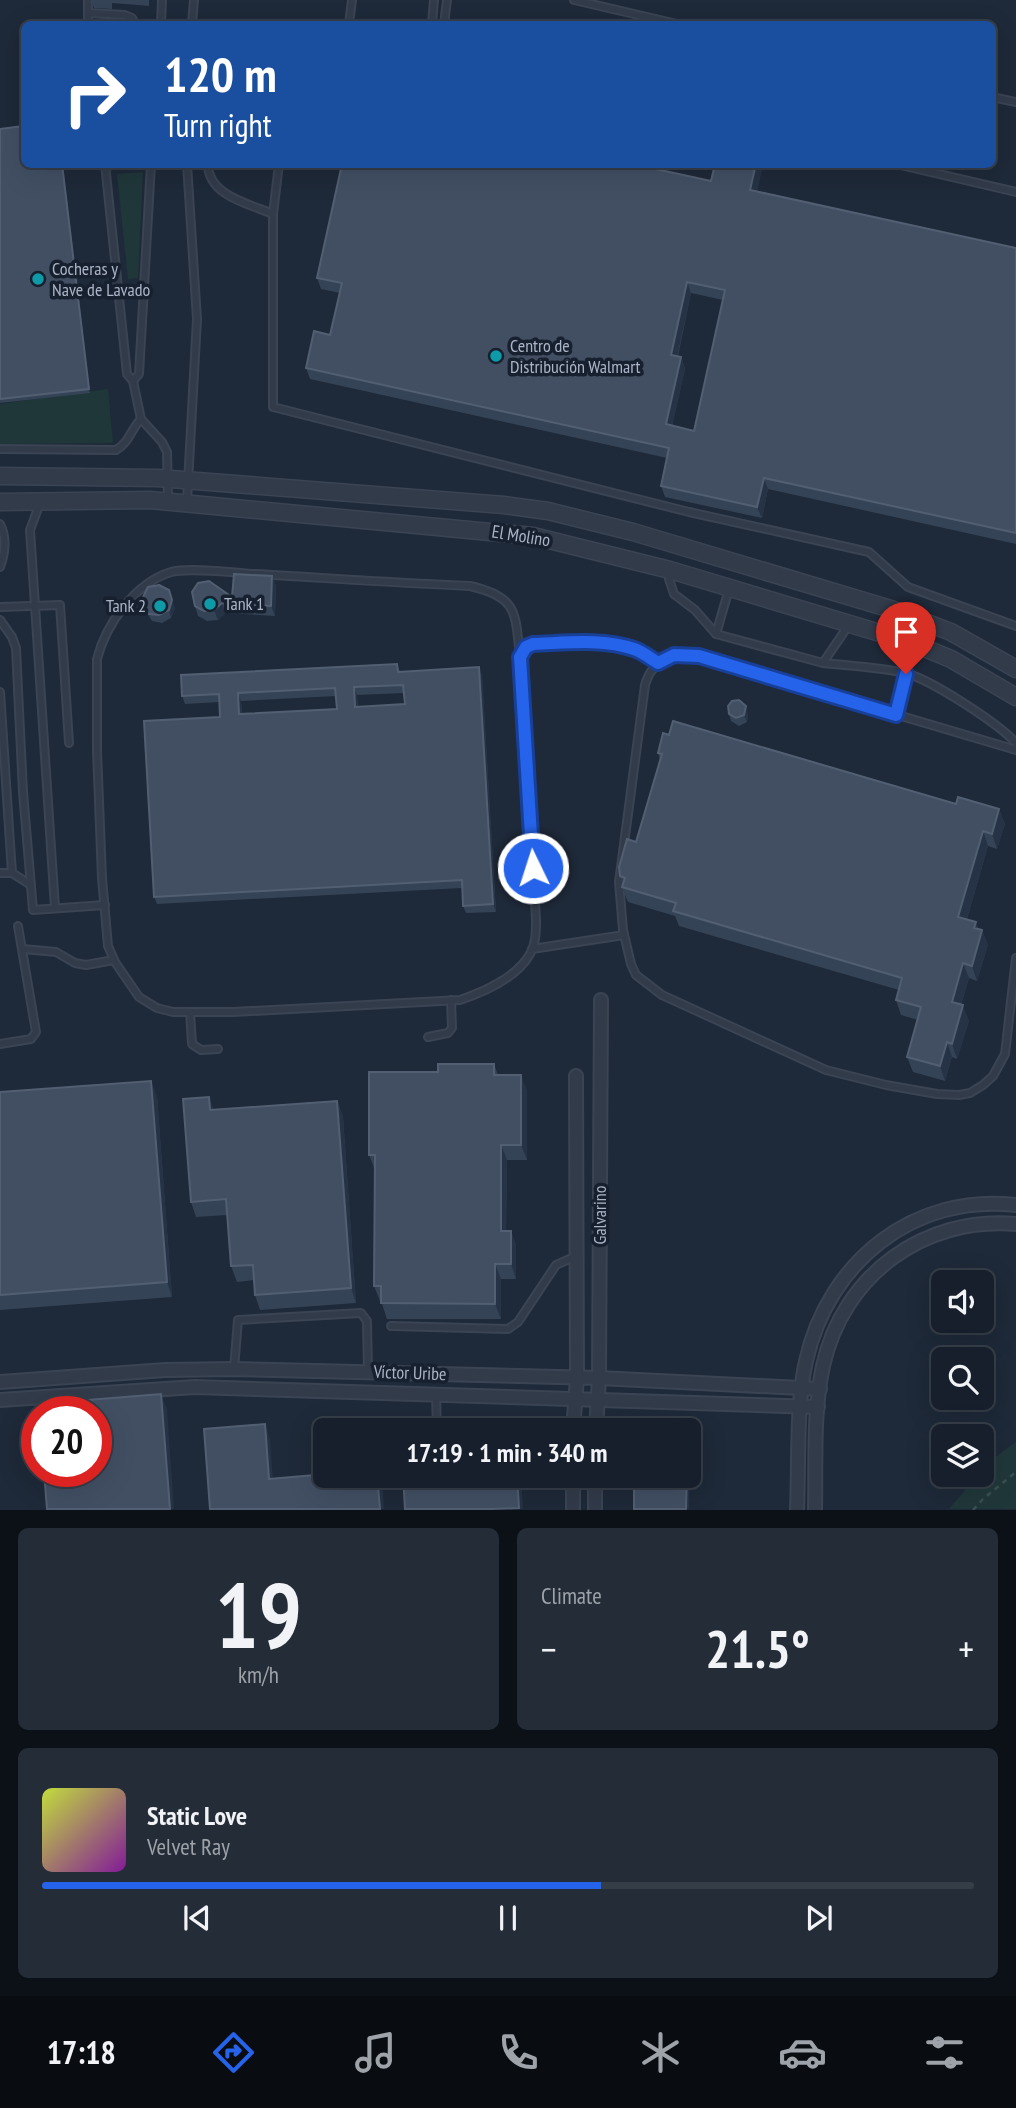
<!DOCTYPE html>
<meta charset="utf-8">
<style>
body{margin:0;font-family:"PT Sans Narrow",sans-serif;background:#232c37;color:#f1f3f6;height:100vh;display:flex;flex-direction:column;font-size:26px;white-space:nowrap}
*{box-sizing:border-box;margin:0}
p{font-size:23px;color:#9ea2a9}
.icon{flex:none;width:38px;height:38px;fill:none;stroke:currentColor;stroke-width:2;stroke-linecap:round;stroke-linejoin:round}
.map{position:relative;height:1510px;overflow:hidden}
.drawer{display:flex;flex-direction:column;gap:18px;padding:18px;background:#0c1118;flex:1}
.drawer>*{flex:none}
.guide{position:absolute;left:21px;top:21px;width:975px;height:147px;border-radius:10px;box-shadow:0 7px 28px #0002,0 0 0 2px #353d47;background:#1a4fa0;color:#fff;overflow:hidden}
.tools{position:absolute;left:931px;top:1270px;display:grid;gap:14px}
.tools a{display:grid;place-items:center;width:63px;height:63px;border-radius:10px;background:#161f2b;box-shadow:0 7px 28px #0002,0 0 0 2px #353d47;font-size:35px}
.speed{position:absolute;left:21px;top:1396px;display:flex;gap:14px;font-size:35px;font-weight:700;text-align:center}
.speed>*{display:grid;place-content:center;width:91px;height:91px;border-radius:50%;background:#161f2b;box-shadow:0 7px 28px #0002,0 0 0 2px #353d47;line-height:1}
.speed .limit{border:10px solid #d22;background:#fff;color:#111}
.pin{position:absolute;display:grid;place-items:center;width:60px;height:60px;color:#fff;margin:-72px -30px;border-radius:50% 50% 50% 0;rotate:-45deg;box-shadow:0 0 7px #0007}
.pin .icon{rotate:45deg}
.me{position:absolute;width:77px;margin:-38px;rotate:356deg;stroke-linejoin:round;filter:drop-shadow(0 0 5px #0008)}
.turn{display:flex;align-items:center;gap:24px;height:147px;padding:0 28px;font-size:32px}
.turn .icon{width:91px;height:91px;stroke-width:2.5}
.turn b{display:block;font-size:49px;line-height:60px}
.big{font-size:52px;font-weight:700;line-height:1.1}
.drawer .widget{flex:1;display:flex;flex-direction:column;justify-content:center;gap:10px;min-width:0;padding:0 24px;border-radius:10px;background:#232c37}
.drawer .dial{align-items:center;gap:0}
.dial b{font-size:91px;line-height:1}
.song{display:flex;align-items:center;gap:21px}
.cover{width:84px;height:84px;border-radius:10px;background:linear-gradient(135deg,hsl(70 70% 55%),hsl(290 70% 35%))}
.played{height:7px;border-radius:4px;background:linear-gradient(90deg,#2563eb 60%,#353d47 60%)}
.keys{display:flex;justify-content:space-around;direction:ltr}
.heat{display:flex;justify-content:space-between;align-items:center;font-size:38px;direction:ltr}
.drawer .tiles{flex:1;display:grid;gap:18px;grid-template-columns:1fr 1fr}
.widget:last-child{grid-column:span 2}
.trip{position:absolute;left:313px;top:1418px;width:388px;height:70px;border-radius:10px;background:#161f2b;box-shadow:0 7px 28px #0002,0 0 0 2px #353d47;font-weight:700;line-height:70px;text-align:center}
.tab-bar{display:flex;height:112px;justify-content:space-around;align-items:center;background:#090c11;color:#9ea2a9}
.tab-bar .icon{width:49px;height:49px}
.tab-bar .selected{color:#2563eb}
.tab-bar b{font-size:32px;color:#f1f3f6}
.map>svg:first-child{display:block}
.green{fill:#20373a}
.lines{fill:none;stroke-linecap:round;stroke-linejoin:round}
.service-casing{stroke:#3b4453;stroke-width:10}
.minor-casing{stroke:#3b4453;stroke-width:16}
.tertiary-casing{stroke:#3b4453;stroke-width:19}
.path{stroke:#395053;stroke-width:2.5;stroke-dasharray:5 5;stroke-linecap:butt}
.service{stroke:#323b4a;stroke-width:6}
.minor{stroke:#323b4a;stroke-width:12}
.tertiary{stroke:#323b4a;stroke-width:16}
.wall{fill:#354356;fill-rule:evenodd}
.shaded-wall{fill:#263346}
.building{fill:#424f63;stroke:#525f72;stroke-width:2;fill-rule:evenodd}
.route-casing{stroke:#184099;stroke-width:18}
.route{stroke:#2563eb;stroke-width:12}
.culture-dot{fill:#0f9aa8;stroke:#17202e;stroke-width:2.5}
.labels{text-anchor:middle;stroke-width:7;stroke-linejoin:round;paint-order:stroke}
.poi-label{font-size:18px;fill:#acb5c7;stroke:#17202e;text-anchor:start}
.street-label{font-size:18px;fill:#acb5c7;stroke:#17202e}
</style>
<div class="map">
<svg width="1016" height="1510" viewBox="0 0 1016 1510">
<rect width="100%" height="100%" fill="#1e2939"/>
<g class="green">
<path d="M 143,172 L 138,278 L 128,279 L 117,174 Z"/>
<path d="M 108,389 L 113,443 L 0,444 L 0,404 Z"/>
<path d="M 1016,1442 L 1016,1509 L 949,1509 L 978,1475 L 982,1475 L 982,1471 L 990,1461 Z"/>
</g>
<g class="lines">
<defs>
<g id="service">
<path d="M 574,0 L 677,24"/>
<path d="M 88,13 L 125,15 L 132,18 L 135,24"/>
<path d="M 88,24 L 88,0"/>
<path d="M 161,24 L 162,0"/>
<path d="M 192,24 L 194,0"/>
<path d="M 349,24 L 352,0"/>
<path d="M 432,24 L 434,0"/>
<path d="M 444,24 L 447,0"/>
<path d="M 992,97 L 1016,102"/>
<path d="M 105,164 L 127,374 L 133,381 L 141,419 L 162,442 L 167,452 L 168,501"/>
<path d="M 208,164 C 208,196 250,204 273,214"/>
<path d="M 279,164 L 273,214 L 273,407 L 689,512 L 869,552 L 908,587 L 1016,626"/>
<path d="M 896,164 L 1016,192"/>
<path d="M 105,166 L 118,164"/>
<path d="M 133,381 L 139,374 L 151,164"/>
<path d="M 0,449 L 116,450 C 129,443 131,429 141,419"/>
<path d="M 187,501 L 197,319 L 187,164"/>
<path d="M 40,503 L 30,530 L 55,908"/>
<path d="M 0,524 C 7,537 5,554 0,567"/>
<path d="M 670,572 L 669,579 L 674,594 L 695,610 L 716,634 L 823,663 L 848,626"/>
<path d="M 0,607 L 60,605 L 69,743"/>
<path d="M 0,620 L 12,637 L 16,648 L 23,792 L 33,910 L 105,905"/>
<path d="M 716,634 L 729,589"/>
<path d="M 520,657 C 515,614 519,597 470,586 C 399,583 327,578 256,574 C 236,573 188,567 171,572 C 135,583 106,624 97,659 L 97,750 L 102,878 L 108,946 L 115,962 L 139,997 L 157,1008 L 173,1012 L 233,1012 L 460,1000 C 484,992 517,977 530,954 C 536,943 536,932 536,920 L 522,651 C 535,636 615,642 635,649 C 643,652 651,658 658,663"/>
<path d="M 823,663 C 850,666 878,667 905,673 C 930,679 998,723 1016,743"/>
<path d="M 0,692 L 12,873 L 31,885"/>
<path d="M 896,715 L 906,674"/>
<path d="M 1016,750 L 699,656 C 674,653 652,659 645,685 L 619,882 L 623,930 L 631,964 L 636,975 L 662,995 L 826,1070 L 886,1085 L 937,1094 L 959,1095 L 970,1093 L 983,1085 L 993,1076 L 1005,1054 L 1016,958"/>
<path d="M 0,873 L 12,873"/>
<path d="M 23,949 L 56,952 L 75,963 L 86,965 L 114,960"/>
<path d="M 532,949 L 624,935"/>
<path d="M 190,1012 L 192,1044 L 201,1050 L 218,1049"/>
<path d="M 428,1037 L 448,1033 L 452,1028 L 451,1000"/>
<path d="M 0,1044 L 31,1039 L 36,1032 L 18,926"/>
<path d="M 391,1326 L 508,1329 L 518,1322 L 556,1265 L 576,1256"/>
<path d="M 234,1369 L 238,1320 L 361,1313 L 367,1321 L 368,1372"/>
<path d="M 436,1395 L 437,1430"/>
</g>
<g id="minor">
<path d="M 0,1382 L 165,1370 L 234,1369 L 599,1378 L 820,1389"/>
<path d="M 0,1400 L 195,1387 L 818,1407"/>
<path d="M 573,1430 L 577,1378 L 576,1076"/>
<path d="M 596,1430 L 599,1378 L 601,1000"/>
<path d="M 573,1510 L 573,1475"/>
<path d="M 595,1510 L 595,1475"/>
<path d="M 797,1510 C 799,1463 796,1405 806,1361 C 828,1262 914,1193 1016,1205"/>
<path d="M 815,1510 C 816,1462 813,1412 823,1366 C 843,1275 924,1216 1016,1224"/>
</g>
<g id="tertiary">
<path d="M 0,476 L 158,478 L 504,505 L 548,511 L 633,532 L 891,609 L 951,632 L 1016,669"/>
<path d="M 0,502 L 150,500 L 533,536 L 670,570 L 910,642 L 951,659 L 1016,697"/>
</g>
</defs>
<use href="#service" class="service-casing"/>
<use href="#minor" class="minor-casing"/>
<use href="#tertiary" class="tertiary-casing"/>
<path class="path" d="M 973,1510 L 983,1499 L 1016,1472"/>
<use href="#service" class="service"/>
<use href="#minor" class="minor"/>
<use href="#tertiary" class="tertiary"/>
</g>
<g class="wall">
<path d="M 91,0 L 149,0 L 149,6 L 112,3 L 112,9 L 94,8 Z"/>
<path d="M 0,129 L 90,393 L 0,403 Z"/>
<path d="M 763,164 L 757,191 L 1016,248 L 1016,544 L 768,489 L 762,518 L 665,497 L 661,486 L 667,458 L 310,379 L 306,368 L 330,335 L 340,293 L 321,289 L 317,278 L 648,167 L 711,181 ZM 691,293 L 723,300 L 694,431 L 672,426 L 685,369 L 681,357 L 678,356 Z"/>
<path d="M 272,576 L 276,586 L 275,616 L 225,613 L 218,620 L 207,621 L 198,616 L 195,606 L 232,597 Z"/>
<path d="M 141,601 L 175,608 L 171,618 L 162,623 L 152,621 L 144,608 Z"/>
<path d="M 397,664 L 400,672 L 482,675 L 496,912 L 466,913 L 463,906 L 462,888 L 157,904 L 154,897 L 220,717 L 220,702 L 185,704 L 182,696 ZM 404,693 L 405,704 L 358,707 L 357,695 ZM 336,696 L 337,709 L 242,714 L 241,701 Z"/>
<path d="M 729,714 L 748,714 L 747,722 L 739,726 L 731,721 Z"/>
<path d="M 658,753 L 956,804 L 999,809 L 1005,824 L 997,849 L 988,846 L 967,919 L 978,929 L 982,930 L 988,945 L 977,981 L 969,978 L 961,1005 L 969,1021 L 957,1059 L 952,1057 L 945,1081 L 913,1072 L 907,1057 L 918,1020 L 901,1015 L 896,1000 L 899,990 L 679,926 L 675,916 L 628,902 L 622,887 L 623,884 L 620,876 L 636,842 L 660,760 Z"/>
<path d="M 494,1064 L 498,1075 L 527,1090 L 527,1160 L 507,1160 L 506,1231 L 511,1231 L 516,1246 L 516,1279 L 501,1279 L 501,1319 L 387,1319 L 381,1301 L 380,1301 L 374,1286 L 375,1170 L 369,1155 L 438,1072 Z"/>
<path d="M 0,1092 L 157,1096 L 172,1297 L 0,1310 Z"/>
<path d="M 337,1101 L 343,1117 L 356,1303 L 260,1310 L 255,1295 L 254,1280 L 237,1282 L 231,1266 L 227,1215 L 196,1217 L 191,1202 L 214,1110 Z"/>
</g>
<g class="shaded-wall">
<path d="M 62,164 L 63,164 L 90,393 L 89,389 Z"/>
<path d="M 756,164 L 763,164 L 755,201 L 750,190 Z"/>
<path d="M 687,282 L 691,293 L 675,366 L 671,355 Z"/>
<path d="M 681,357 L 685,369 L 670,436 L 666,424 Z"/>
<path d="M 764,478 L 768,489 L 762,518 L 757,507 Z"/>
<path d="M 272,576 L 276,586 L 275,616 L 271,606 Z"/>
<path d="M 172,600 L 175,608 L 171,618 L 169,610 Z"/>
<path d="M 222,603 L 225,613 L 218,620 L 214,610 Z"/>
<path d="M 479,667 L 482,675 L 496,912 L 493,904 Z"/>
<path d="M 354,687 L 357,695 L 358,715 L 355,707 Z"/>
<path d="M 238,693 L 241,701 L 242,722 L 239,714 Z"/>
<path d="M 746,706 L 748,714 L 747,722 L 744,715 Z"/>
<path d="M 999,809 L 1005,824 L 997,849 L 992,834 Z"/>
<path d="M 983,831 L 988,846 L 963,932 L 958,917 Z"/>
<path d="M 976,922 L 981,935 L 982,930 L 988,945 L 977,981 L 972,966 L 974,928 Z"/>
<path d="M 963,963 L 969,978 L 957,1017 L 952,1002 Z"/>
<path d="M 963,1005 L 969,1021 L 957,1059 L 952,1044 Z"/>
<path d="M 947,1042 L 952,1057 L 945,1081 L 940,1066 Z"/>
<path d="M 521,1075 L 527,1090 L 527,1160 L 521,1145 Z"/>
<path d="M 151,1081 L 157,1096 L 172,1297 L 167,1282 Z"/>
<path d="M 209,1097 L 215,1112 L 210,1110 Z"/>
<path d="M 337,1101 L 343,1117 L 356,1303 L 351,1288 Z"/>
<path d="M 501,1145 L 507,1160 L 506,1246 L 501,1231 Z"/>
<path d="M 511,1231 L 516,1246 L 516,1279 L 511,1264 Z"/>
<path d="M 495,1264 L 501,1279 L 501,1319 L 495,1304 Z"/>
<path d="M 161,1394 L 167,1409 L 174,1509 L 170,1509 Z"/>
<path d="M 265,1424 L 270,1439 L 274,1494 L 269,1479 Z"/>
<path d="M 690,1466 L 690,1468 L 689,1509 L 686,1509 L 687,1475 L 690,1475 Z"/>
<path d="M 377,1475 L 382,1475 L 384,1509 L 380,1509 Z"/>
<path d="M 517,1475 L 521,1475 L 523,1509 L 520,1509 L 519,1508 Z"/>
</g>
<g class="building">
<path d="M 24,126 L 24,164 L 62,164 L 89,389 L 0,399 L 0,129 Z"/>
<path d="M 342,164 L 642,164 L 642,166 L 711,181 L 715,164 L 756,164 L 750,190 L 1016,248 L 1016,533 L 764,478 L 757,507 L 661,486 L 669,448 L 306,368 L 314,331 L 330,335 L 342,283 L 317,278 ZM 687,282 L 725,290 L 694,431 L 666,424 L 681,357 L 671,355 Z"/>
<path d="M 234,574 L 272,576 L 271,606 L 222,603 L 214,610 L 204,611 L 195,606 L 192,592 L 198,583 L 209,581 L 232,597 Z"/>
<path d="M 159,585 L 169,590 L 172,600 L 169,610 L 159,615 L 149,614 L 141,601 L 148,587 Z"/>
<path d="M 397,664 L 398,672 L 479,667 L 493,904 L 463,906 L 462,880 L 154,897 L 144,721 L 220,717 L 219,694 L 182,696 L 181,675 ZM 403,685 L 405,704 L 355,707 L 354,687 ZM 335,688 L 337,709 L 239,714 L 238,693 Z"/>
<path d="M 739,700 L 746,706 L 744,715 L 736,718 L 729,714 L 728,706 L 732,701 Z"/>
<path d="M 673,721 L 956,804 L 958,797 L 999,809 L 992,834 L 983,831 L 958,917 L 976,922 L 974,928 L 982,930 L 972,966 L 963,963 L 952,1002 L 963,1005 L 952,1044 L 947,1042 L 940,1066 L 907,1057 L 921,1007 L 896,1000 L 902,978 L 673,911 L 676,903 L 622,887 L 625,878 L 620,876 L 619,867 L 627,839 L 636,842 L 662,754 L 658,753 L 663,733 L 669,735 Z"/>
<path d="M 438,1064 L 494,1064 L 494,1075 L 521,1075 L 521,1145 L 501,1145 L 501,1231 L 511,1231 L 511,1264 L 495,1264 L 495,1304 L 381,1303 L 381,1286 L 374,1286 L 375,1155 L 369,1155 L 369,1072 L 438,1072 Z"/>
<path d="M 151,1081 L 167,1282 L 0,1295 L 0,1092 Z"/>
<path d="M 209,1097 L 210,1110 L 337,1101 L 351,1288 L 255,1295 L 253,1265 L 231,1266 L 226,1199 L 191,1202 L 183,1099 Z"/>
<path d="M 161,1394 L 170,1509 L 47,1509 L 44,1472 L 96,1472 L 96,1412 L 40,1412 L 39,1404 Z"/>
<path d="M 265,1424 L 269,1479 L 315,1475 L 312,1429 L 346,1427 L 346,1430 L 326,1430 L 326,1475 L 377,1475 L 380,1509 L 210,1509 L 204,1429 Z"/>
<path d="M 403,1475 L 517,1475 L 519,1508 L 492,1509 L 405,1509 Z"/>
<path d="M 634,1475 L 687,1475 L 686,1509 L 634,1509 Z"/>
</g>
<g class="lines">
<defs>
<path id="route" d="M 533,868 L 520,657 L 526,647 L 533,644 C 565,643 602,638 634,649 C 643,652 650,658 658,663 L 674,655 L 699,656 L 896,715 L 906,674"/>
</defs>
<use href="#route" class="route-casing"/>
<use href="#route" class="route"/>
</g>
<g class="culture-dot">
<circle cx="38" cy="279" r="7"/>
<circle cx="496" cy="356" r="7"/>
<circle cx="210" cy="604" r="7"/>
<circle cx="160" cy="606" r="7"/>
</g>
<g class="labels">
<g class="poi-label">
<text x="52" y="275">Cocheras y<tspan x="52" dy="21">Nave de Lavado</tspan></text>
<text x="510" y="352">Centro de<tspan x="510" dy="21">Distribución Walmart</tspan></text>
<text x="224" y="610">Tank 1</text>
<text x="146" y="612" text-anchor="end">Tank 2</text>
</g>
<g class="street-label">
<text transform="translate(521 536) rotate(9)" y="6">El Molino</text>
<text transform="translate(600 1215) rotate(-90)" y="6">Galvarino</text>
<text transform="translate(410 1373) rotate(2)" y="6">Víctor Uribe</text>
</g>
</g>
</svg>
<div class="tools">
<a><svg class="icon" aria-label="sound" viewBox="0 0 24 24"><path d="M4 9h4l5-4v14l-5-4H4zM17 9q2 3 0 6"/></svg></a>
<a><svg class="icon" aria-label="search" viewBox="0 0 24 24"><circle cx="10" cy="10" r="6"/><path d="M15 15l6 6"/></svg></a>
<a><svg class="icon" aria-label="layers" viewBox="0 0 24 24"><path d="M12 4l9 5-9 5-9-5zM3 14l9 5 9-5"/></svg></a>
</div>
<div class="speed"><div class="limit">20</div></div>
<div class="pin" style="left:906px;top:674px;background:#d93025"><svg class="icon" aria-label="arrive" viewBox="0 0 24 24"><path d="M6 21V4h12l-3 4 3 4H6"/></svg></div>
<svg class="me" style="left:533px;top:868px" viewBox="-20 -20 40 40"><circle r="17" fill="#2563eb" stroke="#fff" stroke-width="3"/><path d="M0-11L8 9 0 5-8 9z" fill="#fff"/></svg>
<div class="trip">17:19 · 1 min · 340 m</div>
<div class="guide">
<div class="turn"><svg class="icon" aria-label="right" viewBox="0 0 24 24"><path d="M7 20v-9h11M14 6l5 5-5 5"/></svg><div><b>120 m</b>Turn right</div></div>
</div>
</div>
<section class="drawer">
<div class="tiles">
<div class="widget dial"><b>19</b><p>km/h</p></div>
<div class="widget"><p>Climate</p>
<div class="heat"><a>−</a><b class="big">21.5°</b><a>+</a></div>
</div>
<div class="widget">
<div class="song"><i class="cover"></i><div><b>Static Love</b><p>Velvet Ray</p></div></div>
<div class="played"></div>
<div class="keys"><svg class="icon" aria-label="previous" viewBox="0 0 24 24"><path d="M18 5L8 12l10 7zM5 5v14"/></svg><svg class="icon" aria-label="pause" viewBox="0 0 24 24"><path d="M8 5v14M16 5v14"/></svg><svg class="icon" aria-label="next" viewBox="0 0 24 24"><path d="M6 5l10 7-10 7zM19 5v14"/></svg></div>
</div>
</div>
</section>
<nav class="tab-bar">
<b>17:18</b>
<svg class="icon selected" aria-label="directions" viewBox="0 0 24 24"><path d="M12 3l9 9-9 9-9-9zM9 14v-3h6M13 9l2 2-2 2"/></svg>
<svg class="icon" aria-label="music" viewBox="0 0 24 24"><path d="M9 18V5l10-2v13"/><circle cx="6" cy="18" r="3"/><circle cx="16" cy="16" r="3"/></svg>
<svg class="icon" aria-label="phone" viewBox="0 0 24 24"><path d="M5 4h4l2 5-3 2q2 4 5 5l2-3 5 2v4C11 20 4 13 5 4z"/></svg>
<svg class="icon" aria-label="climate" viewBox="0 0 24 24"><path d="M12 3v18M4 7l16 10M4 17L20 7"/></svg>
<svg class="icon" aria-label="car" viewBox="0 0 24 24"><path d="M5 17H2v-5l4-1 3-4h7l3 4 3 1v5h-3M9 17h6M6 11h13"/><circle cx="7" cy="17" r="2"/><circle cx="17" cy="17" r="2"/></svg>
<svg class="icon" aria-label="filters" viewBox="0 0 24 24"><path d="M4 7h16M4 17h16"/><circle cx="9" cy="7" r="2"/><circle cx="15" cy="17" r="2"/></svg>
</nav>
